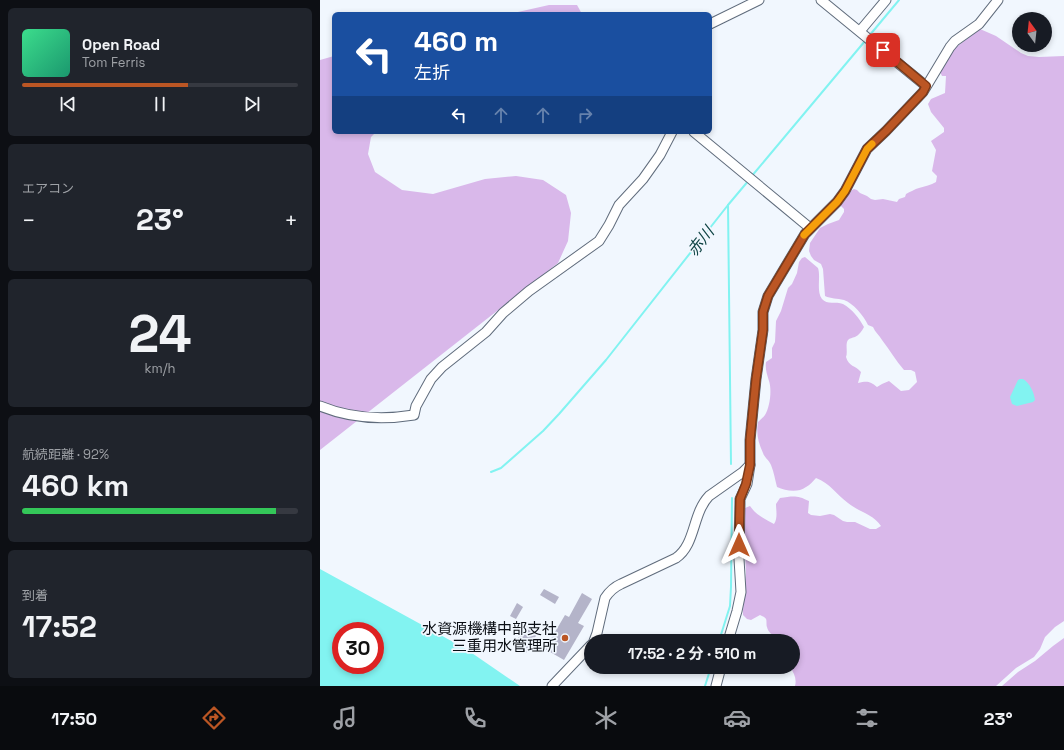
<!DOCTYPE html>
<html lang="ja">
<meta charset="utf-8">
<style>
body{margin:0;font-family:"Space Grotesk","Noto Sans JP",sans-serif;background:#20242c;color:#f1f3f6;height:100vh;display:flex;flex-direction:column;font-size:15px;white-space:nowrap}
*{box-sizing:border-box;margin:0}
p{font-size:13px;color:#9ea1a6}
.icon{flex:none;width:22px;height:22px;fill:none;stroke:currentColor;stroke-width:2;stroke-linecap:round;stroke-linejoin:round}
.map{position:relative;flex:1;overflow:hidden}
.panel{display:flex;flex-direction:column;gap:8px;padding:8px;background:#0d0f14;width:320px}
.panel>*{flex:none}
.guide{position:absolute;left:12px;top:12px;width:380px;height:122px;border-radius:6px;box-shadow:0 2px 6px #0003;background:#1a4fa0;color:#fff;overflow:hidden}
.needle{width:26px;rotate:345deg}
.fabs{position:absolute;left:692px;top:12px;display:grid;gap:8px}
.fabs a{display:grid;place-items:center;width:40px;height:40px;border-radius:50%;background:#171b24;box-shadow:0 2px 6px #0003;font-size:20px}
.speed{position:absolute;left:12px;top:622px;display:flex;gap:8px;font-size:20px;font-weight:700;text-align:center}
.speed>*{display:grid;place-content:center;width:52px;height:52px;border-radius:50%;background:#171b24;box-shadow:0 2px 6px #0003;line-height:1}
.speed .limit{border:6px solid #d22;background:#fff;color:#111}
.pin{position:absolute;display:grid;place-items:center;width:34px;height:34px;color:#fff;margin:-17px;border-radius:8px;box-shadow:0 2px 6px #0006}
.me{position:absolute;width:44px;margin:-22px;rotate:0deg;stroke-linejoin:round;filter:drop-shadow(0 0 3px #0008)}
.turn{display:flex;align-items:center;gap:14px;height:84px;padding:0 16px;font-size:18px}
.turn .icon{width:52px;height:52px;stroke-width:2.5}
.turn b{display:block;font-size:28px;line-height:34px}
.lanes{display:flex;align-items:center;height:38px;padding:0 16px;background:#0003;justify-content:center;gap:20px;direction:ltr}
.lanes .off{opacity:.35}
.big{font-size:30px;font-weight:700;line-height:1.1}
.panel .tile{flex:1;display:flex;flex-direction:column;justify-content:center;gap:6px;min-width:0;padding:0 14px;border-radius:6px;background:#20242c}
.panel .dial{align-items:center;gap:0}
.dial b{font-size:52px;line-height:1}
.song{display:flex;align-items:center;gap:12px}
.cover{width:48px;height:48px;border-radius:6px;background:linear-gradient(135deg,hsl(150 70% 55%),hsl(160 70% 35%))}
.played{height:4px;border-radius:2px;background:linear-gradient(90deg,#bb5624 60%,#363941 60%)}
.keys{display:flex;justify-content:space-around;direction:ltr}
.heat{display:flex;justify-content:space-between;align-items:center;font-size:22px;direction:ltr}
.charge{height:6px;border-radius:3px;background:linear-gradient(90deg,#34c759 92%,#363941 0)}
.trip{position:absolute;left:264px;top:634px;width:216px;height:40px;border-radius:20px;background:#171b24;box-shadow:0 2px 6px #0003;font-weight:700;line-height:40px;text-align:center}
.dock{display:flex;height:64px;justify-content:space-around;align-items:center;background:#090b0e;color:#9ea1a6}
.dock .icon{width:28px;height:28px}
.dock .on{color:#bb5624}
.dock b{font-size:18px;color:#f1f3f6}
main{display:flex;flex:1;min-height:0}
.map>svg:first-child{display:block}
.green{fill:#d9b8ea}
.water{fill:#82f3f1;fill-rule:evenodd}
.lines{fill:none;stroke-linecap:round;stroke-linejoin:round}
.stream{stroke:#82f3f1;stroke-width:2}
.building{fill:#b4b4c9}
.minor-casing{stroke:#606c7c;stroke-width:11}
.minor{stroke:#fff;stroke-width:9}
.route-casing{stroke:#7a3817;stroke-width:10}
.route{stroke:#bb5624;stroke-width:7}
.slow{stroke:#f59e0b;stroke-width:7}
.poi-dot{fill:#bb5624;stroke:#f1f7fe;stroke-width:1.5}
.labels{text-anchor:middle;stroke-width:3.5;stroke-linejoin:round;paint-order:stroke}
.poi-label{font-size:15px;fill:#0b0f15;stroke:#f1f7fe;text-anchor:end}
.water-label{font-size:16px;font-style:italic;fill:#104545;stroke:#f1f7fe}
</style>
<main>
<section class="panel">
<div class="tile">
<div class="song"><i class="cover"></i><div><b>Open Road</b><p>Tom Ferris</p></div></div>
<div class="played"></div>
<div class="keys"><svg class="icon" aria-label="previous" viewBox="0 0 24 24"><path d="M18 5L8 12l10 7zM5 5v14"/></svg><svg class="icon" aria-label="pause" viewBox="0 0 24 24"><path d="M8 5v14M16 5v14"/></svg><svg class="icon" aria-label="next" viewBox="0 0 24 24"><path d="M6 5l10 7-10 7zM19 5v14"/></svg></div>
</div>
<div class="tile"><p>エアコン</p>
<div class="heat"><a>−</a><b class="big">23°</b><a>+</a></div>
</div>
<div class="tile dial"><b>24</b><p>km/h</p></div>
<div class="tile"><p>航続距離 · 92%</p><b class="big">460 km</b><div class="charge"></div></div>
<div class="tile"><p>到着</p><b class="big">17:52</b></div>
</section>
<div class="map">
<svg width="744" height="686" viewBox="0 0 744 686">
<rect width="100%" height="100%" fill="#f1f7fe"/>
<g class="green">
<path d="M 229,5 L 257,5 L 262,14 L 189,14 Z"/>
<path d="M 660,29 L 676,36 L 701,53 L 708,56 L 719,57 L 744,56 L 744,621 L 735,627 L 725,637 L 720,649 L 714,657 L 696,668 L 676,686 L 475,686 C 477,679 474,673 470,667 L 473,667 L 473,641 L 458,641 L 457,637 C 452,635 448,632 447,627 C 446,625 447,621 446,619 C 445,617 442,616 440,615 L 431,620 L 427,619 L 423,615 L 423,610 L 426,573 L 423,512 L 425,508 L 430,506 C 436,515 445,519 454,524 C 458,518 456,510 456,504 L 460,498 C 473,496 477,495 489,501 L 488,513 L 491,515 L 500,516 L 510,514 L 514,515 L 523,521 L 527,522 L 535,522 L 550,529 L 556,529 L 561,526 C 553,514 539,512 528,503 C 517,495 510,483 496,478 C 493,481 490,485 486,487 C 478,493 466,491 457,487 C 455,480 454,472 451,465 C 449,460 444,457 443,453 C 438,442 436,434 438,422 C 440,420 443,418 445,415 C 450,407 452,390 449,381 C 447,374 445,369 446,362 L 452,358 L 452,348 L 455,342 L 456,321 L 461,311 L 468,288 L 472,284 L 477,273 L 479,262 L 482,258 L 485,257 L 498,268 C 501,277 496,291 502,299 C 507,305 516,301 523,304 C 532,309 539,318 544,327 C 542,331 539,335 535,337 C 532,338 530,338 528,340 C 525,344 528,352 526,357 C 529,367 535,365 541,372 L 538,383 C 547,381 550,381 557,387 L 562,384 L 569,381 L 581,391 L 589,390 L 597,382 L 595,372 L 591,370 L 584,370 C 576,361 570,350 562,340 C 559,335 555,332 553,327 L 548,325 C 544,316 533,303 524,300 C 517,298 511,299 505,296 L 503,269 L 501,264 L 494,260 L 491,256 L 489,251 L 490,243 L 500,228 L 508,224 L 519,220 L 524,212 L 524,209 L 520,205 C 523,199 528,192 534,189 L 537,190 L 540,193 L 547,196 L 551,199 L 555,200 L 563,199 L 577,202 L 579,199 L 585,197 L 586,194 C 590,192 595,189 599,188 C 605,186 611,185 616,182 L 617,176 L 612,171 L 616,150 L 611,141 L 624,132 L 624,128 L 611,112 L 608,104 L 611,99 L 625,93 L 626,76 L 622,76 L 620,72 L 635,48 Z"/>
<path d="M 14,56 L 14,132 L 56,132 L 51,137 L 48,154 L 55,172 L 82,190 L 113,194 L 165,179 L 196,176 L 223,180 L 246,195 L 251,213 L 248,241 L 238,263 L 0,450 L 0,60 Z"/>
<path d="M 744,638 L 744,686 L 682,686 L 698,672 L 715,661 L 733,646 Z"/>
</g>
<g class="water">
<path d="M 700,379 L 703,379 C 710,383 714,393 715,400 L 713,402 L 697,406 L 692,404 L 690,397 L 698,380 Z"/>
<path d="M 0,569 L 146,649 L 200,686 L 0,686 ZM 21,631 L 55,631 L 55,665 L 21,665 Z"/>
</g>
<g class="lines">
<g class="stream">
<path d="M 549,36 L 579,0"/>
<path d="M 431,177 L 545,41"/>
<path d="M 408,205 L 411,464"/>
<path d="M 171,472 L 181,468 L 223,431 L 239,414 L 286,360 L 408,205 L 429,180"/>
<path d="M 399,641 L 410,606 L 411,587 L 412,498"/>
<path d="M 385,686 L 391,667"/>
</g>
</g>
<g class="building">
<path d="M 224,589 L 239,597 L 235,604 L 220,595 Z"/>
<path d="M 262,593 L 272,599 L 258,623 L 264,626 L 244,660 L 225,649 L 245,615 L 249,617 Z"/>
<path d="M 197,603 L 203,607 L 196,619 L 190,616 Z"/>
<path d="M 207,622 L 220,629 L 206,653 L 194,646 Z"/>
</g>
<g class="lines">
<defs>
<g id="minor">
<path d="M 501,0 L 606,86"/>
<path d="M 390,24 L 439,0"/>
<path d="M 540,31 L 566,0"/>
<path d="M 374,132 L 490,228"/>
<path d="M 0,406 C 29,418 63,420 94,415 L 96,406 L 111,379 L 122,367 L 166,332 L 183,313 L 209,291 L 279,241 L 289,225 L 299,205 L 323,179 L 340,155 L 352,132"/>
<path d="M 274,641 L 277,633 L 285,598 C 289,592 294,587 301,584 L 356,558 C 376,544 372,514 389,496 L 423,472 L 430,465"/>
<path d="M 408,641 L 417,611 L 421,592 L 419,559 L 420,504 L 420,499 L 427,484 L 430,465 L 430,440 L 436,379 L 443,330 L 443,312 L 448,296 L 485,234 L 517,202 L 525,191 L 547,149 L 566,131 L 603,92 L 630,47 L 635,41 L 659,24 L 678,0"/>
<path d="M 232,686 L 271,645"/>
<path d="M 396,686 L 401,667"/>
</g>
</defs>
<use href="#minor" class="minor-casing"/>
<use href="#minor" class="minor"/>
</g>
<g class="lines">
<defs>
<path id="route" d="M 419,545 L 420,499 L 426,484 L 430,465 L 430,440 L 436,379 L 443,330 L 443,312 L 448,296 L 485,234 L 517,202 L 525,191 L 547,149 L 566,131 L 603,92 L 606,86 L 563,50"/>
</defs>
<use href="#route" class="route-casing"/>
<use href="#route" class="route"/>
<path class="slow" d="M 484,235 L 517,202 L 525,191 L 547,149 L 552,144"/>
</g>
<circle class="poi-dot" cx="245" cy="638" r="4"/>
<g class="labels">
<g class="poi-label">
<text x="237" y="634">水資源機構中部支社<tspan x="237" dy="17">三重用水管理所</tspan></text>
</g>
<g class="water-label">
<text transform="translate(380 241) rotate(-52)" y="6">赤川</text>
</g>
</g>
</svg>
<div class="fabs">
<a><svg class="needle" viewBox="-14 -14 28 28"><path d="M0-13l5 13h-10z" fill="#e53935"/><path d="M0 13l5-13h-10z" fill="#9ea1a6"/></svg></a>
</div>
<div class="speed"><div class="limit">30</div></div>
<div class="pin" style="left:563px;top:50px;background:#d93025"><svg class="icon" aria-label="arrive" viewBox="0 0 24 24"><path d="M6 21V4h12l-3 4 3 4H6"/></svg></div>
<svg class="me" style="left:419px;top:545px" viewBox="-20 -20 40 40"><path d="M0-17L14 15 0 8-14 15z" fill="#bb5624" stroke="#fff" stroke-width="4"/></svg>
<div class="trip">17:52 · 2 分 · 510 m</div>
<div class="guide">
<div class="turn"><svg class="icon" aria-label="left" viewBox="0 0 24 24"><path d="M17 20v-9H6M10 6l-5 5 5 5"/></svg><div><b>460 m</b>左折</div></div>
<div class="lanes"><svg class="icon" aria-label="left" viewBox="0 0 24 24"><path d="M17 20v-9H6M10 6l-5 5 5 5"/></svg><svg class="icon off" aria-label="ahead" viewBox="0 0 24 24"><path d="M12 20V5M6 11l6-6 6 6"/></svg><svg class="icon off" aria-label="ahead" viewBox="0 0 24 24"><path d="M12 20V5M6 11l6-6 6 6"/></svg><svg class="icon off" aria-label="right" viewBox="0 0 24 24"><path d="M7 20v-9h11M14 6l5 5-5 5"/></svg></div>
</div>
</div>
</main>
<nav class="dock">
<b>17:50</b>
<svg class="icon on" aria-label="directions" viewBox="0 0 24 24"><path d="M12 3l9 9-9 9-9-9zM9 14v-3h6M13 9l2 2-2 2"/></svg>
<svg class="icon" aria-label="music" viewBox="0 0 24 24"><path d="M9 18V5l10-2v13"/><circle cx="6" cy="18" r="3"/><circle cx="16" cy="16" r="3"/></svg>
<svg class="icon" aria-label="phone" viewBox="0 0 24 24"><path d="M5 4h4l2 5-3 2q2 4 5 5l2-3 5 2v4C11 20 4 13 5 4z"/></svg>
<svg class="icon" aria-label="climate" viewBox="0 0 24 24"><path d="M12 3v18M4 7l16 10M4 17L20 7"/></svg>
<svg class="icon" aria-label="car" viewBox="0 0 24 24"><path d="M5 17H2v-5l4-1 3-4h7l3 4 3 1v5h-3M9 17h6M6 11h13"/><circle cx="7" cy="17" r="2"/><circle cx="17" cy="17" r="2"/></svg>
<svg class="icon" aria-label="filters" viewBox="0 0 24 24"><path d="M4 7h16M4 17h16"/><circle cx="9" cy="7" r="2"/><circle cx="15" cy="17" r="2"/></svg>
<b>23°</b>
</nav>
